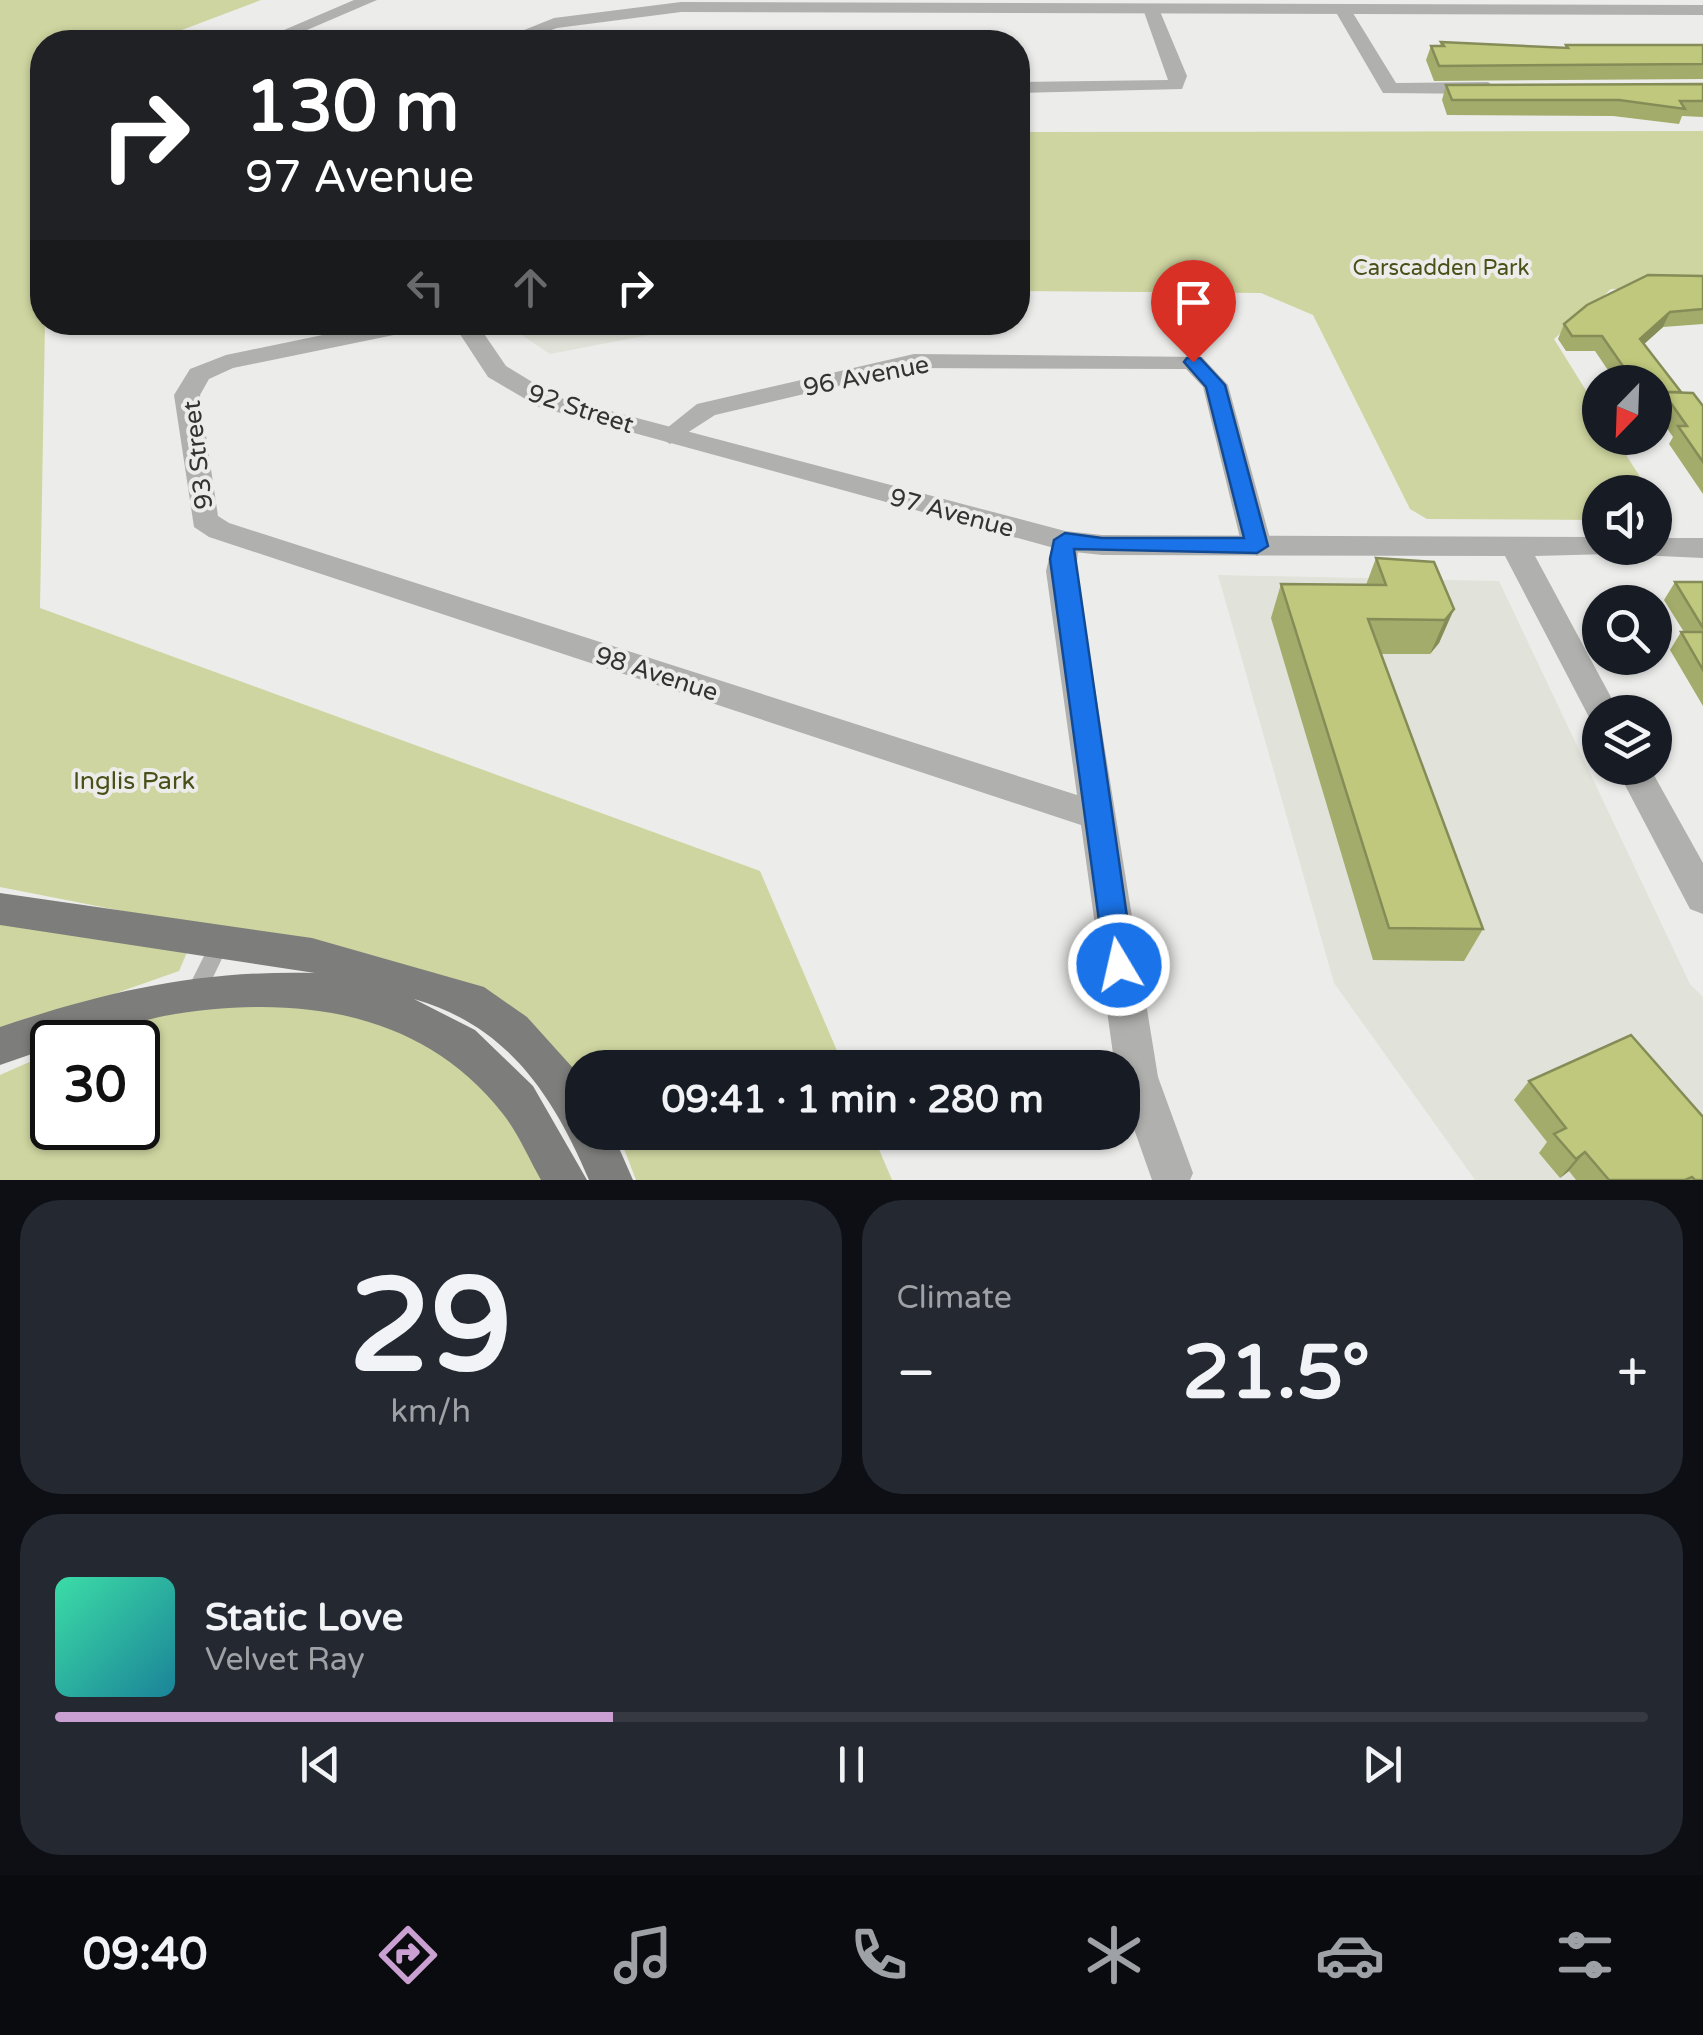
<!DOCTYPE html>
<meta charset="utf-8">
<style>
body{margin:0;font-family:"Varela Round",sans-serif;background:#242831;color:#f1f3f6;height:100vh;display:flex;flex-direction:column;font-size:38px;white-space:nowrap}
*{box-sizing:border-box;margin:0}
p{font-size:32px;color:#9ea1a6}
.icon{flex:none;width:55px;height:55px;fill:none;stroke:currentColor;stroke-width:2;stroke-linecap:round;stroke-linejoin:round}
.map{position:relative;height:1180px;overflow:hidden}
.panel{display:flex;flex-direction:column;gap:20px;padding:20px;background:#0d0f14;flex:1}
.panel>*{flex:none}
.hud{position:absolute;left:30px;top:30px;width:1000px;height:305px;border-radius:40px;box-shadow:0 2px 8px #0004;background:#202124;color:#fff;overflow:hidden}
.needle{width:65px;rotate:203deg}
.tools{position:absolute;left:1582px;top:365px;display:grid;gap:20px}
.tools a{display:grid;place-items:center;width:90px;height:90px;border-radius:50%;background:#171b24;box-shadow:0 2px 8px #0004;font-size:50px}
.speed{position:absolute;left:30px;top:1020px;display:flex;gap:20px;font-size:50px;font-weight:700;text-align:center}
.speed>*{display:grid;place-content:center;width:130px;height:130px;border-radius:50%;background:#171b24;box-shadow:0 2px 8px #0004;line-height:1}
.speed .limit{border:5px solid #111;border-radius:15px;background:#fff;color:#111}
.pin{position:absolute;display:grid;place-items:center;width:85px;height:85px;color:#fff;margin:-102px -42px;border-radius:50% 50% 50% 0;rotate:-45deg;box-shadow:0 0 10px #0007}
.pin .icon{rotate:45deg}
.me{position:absolute;width:110px;margin:-55px;rotate:351deg;stroke-linejoin:round;filter:drop-shadow(0 0 8px #0008)}
.turn{display:flex;align-items:center;gap:35px;height:210px;padding:0 50px;font-size:45px}
.turn .icon{width:130px;height:130px;stroke-width:2.5}
.turn b{display:block;font-size:70px;line-height:85px}
.lanes{display:flex;align-items:center;height:95px;padding:0 50px;background:#0003;justify-content:center;gap:50px;direction:ltr}
.lanes .off{opacity:.35}
.big{font-size:75px;font-weight:700;line-height:1.1}
.panel .widget{flex:1;display:flex;flex-direction:column;justify-content:center;gap:15px;min-width:0;padding:0 35px;border-radius:40px;background:#242831}
.panel .dial{align-items:center;gap:0}
.dial b{font-size:130px;line-height:1}
.song{display:flex;align-items:center;gap:30px}
.cover{width:120px;height:120px;border-radius:15px;background:linear-gradient(135deg,hsl(160 70% 55%),hsl(190 70% 35%))}
.played{height:10px;border-radius:5px;background:linear-gradient(90deg,#c9a0d1 35%,#363941 35%)}
.keys{display:flex;justify-content:space-around;direction:ltr}
.heat{display:flex;justify-content:space-between;align-items:center;font-size:55px;direction:ltr}
.panel .tiles{flex:1;display:grid;gap:20px;grid-template-columns:1fr 1fr}
.widget:last-child{grid-column:span 2}
.trip{position:absolute;left:565px;top:1050px;width:575px;height:100px;border-radius:40px;background:#171b24;box-shadow:0 2px 8px #0004;font-weight:700;line-height:100px;text-align:center}
.dock{display:flex;height:160px;justify-content:space-around;align-items:center;background:#090b0e;color:#9ea1a6}
.dock .icon{width:70px;height:70px}
.dock .on{color:#c9a0d1}
.dock b{font-size:45px;color:#f1f3f6}
.map>svg:first-child{display:block}
.built{fill:#e1e2d9}
.green{fill:#ced5a0}
.lines{fill:none;stroke-linecap:round;stroke-linejoin:round}
.service{fill:#b0b0af;fill-rule:evenodd}
.minor{fill:#b0b0af;fill-rule:evenodd}
.tertiary{fill:#b0b0af;fill-rule:evenodd}
.primary{fill:#7d7e7b;fill-rule:evenodd}
.wall{fill:#a4ac6b}
.shaded-wall{fill:#868c57}
.building{fill:#bfc87c;stroke:#868c57;stroke-width:2.5}
.route{fill:#1a73e8;stroke:#114b97;stroke-width:2.5}
.labels{text-anchor:middle;stroke-width:8;stroke-linejoin:round;paint-order:stroke}
.far-park-label{font-size:22px;fill:#4a4f17;stroke:#ecedea}
.street-label{font-size:25px;fill:#333332;stroke:#ecedea}
.park-label{font-size:25px;fill:#4a4f17;stroke:#ecedea}
</style>
<div class="map">
<svg width="1703" height="1180" viewBox="0 0 1703 1180">
<rect width="100%" height="100%" fill="#ecedea"/>
<g class="built">
<path d="M 504,323 L 712,323 L 550,354 Z"/>
<path d="M 1218,575 L 1499,581 L 1690,984 L 1703,997 L 1703,1180 L 1475,1180 L 1334,983 Z"/>
</g>
<g class="green">
<path d="M 0,0 L 261,0 L 150,42 L 42,42 L 38,286 L 45,323 L 40,608 L 760,871 L 844,1067 L 582,1068 L 582,1081 L 529,1028 L 270,940 L 0,887 Z"/>
<path d="M 1703,131 L 1703,289 L 1611,289 L 1554,339 L 1600,413 L 1600,438 L 1615,438 L 1650,492 L 1600,492 L 1600,520 L 1427,519 L 1410,509 L 1313,315 L 1261,293 L 1018,291 L 1018,132 Z"/>
<path d="M 0,916 L 188,950 L 179,971 L 0,1034 Z"/>
<path d="M 197,1002 L 309,1004 L 401,1028 L 462,1061 L 509,1110 L 545,1180 L 0,1180 L 0,1075 L 52,1052 L 52,1128 L 138,1128 L 138,1042 L 73,1042 L 113,1025 Z"/>
<path d="M 618,1133 L 872,1133 L 892,1180 L 636,1180 Z"/>
</g>
<g class="lines">
<path class="service" d="M 221,934 L 228,936 L 230,942 L 203,998 L 196,1001 L 189,998 L 186,992 L 214,936 Z"/>
<g class="minor">
<path d="M 354,0 L 377,0 L 279,42 L 256,42 Z"/>
<path d="M 1151,4 L 1159,9 L 1187,76 L 1182,89 L 1018,93 L 1018,82 L 1168,80 L 1143,9 Z"/>
<path d="M 1336,5 L 1348,5 L 1396,83 L 1488,82 L 1497,88 L 1488,94 L 1383,93 L 1334,9 Z"/>
<path d="M 385,322 L 435,322 L 423,329 L 233,368 L 209,379 L 200,395 L 218,516 L 229,523 L 1077,795 L 1046,571 L 1055,534 L 1075,534 L 1079,541 L 1076,571 L 1158,1077 L 1193,1173 L 1190,1180 L 1152,1180 L 1122,1095 L 1122,1068 L 1115,1068 L 1081,825 L 209,537 L 194,527 L 174,395 L 190,369 L 226,355 Z"/>
<path d="M 914,354 L 1202,357 L 1228,385 L 1272,546 L 1257,556 L 1242,546 L 1203,387 L 1186,369 L 914,368 L 715,415 L 670,444 L 657,436 L 697,404 Z"/>
</g>
<g class="tertiary">
<path d="M 681,2 L 1703,5 L 1703,15 L 681,12 L 557,28 L 518,42 L 494,42 L 554,18 Z"/>
<path d="M 452,322 L 476,322 L 506,366 L 557,397 L 1065,531 L 1102,535 L 1600,537 L 1600,548 L 1614,548 L 1610,554 L 1535,556 L 1619,712 L 1600,712 L 1600,723 L 1591,721 L 1505,556 L 1102,555 L 1065,551 L 539,407 L 488,377 Z"/>
<path d="M 1655,538 L 1703,538 L 1703,558 L 1638,555 L 1634,548 L 1655,548 Z"/>
<path d="M 1616,768 L 1650,768 L 1703,863 L 1703,914 L 1690,909 Z"/>
</g>
<path class="primary" d="M 0,893 L 312,938 L 484,987 L 527,1017 L 582,1078 L 582,1132 L 612,1132 L 633,1180 L 589,1180 C 553,1095 508,1026 414,999 L 475,1030 L 533,1086 L 587,1180 L 541,1180 C 529,1159 518,1133 503,1114 C 420,1007 289,994 164,1016 C 127,1023 89,1042 52,1042 L 52,1047 L 0,1065 L 0,1027 C 108,991 200,970 315,973 L 0,925 Z"/>
</g>
<g class="wall">
<path d="M 1441,42 L 1565,48 L 1566,45 L 1703,45 L 1703,79 L 1434,81 L 1426,60 L 1431,46 L 1440,46 Z"/>
<path d="M 1703,84 L 1703,117 L 1682,116 L 1679,124 L 1613,116 L 1447,115 L 1442,100 L 1446,85 Z"/>
<path d="M 1703,276 L 1703,324 L 1663,327 L 1644,344 L 1681,392 L 1703,406 L 1703,494 L 1669,444 L 1673,437 L 1655,411 L 1655,382 L 1616,382 L 1595,351 L 1566,351 L 1558,339 L 1564,324 Z"/>
<path d="M 1376,558 L 1454,609 L 1439,643 L 1430,654 L 1381,654 L 1483,929 L 1464,961 L 1373,960 L 1271,618 L 1281,584 L 1366,585 Z"/>
<path d="M 1675,582 L 1703,582 L 1703,706 L 1670,650 L 1681,632 L 1684,632 L 1664,600 Z"/>
<path d="M 1529,1081 L 1703,1180 L 1576,1180 L 1569,1171 L 1560,1178 L 1539,1153 L 1547,1142 L 1514,1100 Z"/>
</g>
<g class="shaded-wall">
<path d="M 1670,312 L 1663,327 L 1633,354 L 1640,339 Z"/>
<path d="M 1454,609 L 1439,643 L 1430,654 L 1445,620 Z"/>
<path d="M 1585,1152 L 1569,1171 L 1560,1178 L 1576,1159 Z"/>
</g>
<g class="building">
<path d="M 1441,42 L 1568,48 L 1566,45 L 1703,45 L 1703,64 L 1439,66 L 1431,46 L 1444,46 Z"/>
<path d="M 1703,84 L 1703,101 L 1680,101 L 1685,109 L 1619,100 L 1452,100 L 1446,85 Z"/>
<path d="M 1648,275 L 1703,276 L 1703,309 L 1670,312 L 1640,339 L 1681,392 L 1655,392 L 1655,382 L 1634,382 L 1602,336 L 1572,336 L 1564,324 L 1587,305 Z"/>
<path d="M 1663,392 L 1693,393 L 1703,406 L 1703,462 L 1678,426 L 1687,426 Z"/>
<path d="M 1376,558 L 1434,562 L 1454,609 L 1445,620 L 1368,619 L 1483,929 L 1389,928 L 1281,584 L 1386,585 Z"/>
<path d="M 1675,582 L 1703,582 L 1703,628 Z"/>
<path d="M 1681,632 L 1703,632 L 1703,670 Z"/>
<path d="M 1631,1035 L 1703,1117 L 1703,1180 L 1695,1180 L 1692,1177 L 1685,1180 L 1609,1180 L 1585,1152 L 1576,1159 L 1554,1134 L 1566,1128 L 1529,1081 Z"/>
</g>
<path class="route" d="M 1187,358 L 1200,358 L 1225,385 L 1268,546 L 1257,553 L 1074,549 L 1134,965 L 1130,974 L 1119,978 L 1109,974 L 1105,965 L 1050,559 L 1054,540 L 1065,533 L 1102,538 L 1244,538 L 1206,387 L 1184,362 Z"/>
<g class="labels">
<g class="far-park-label">
<text x="1441" y="275">Carscadden Park</text>
</g>
<g class="street-label">
<text transform="translate(866 375) rotate(-11)" y="9">96 Avenue</text>
<text transform="translate(581 408) rotate(18)" y="9">92 Street</text>
<text transform="translate(197 455) rotate(-97)" y="9">93 Street</text>
<text transform="translate(952 512) rotate(15)" y="9">97 Avenue</text>
<text transform="translate(657 673) rotate(18)" y="9">98 Avenue</text>
</g>
<g class="park-label">
<text x="134" y="789">Inglis Park</text>
</g>
</g>
</svg>
<div class="tools">
<a><svg class="needle" viewBox="-14 -14 28 28"><path d="M0-13l5 13h-10z" fill="#e53935"/><path d="M0 13l5-13h-10z" fill="#9ea1a6"/></svg></a>
<a><svg class="icon" aria-label="sound" viewBox="0 0 24 24"><path d="M4 9h4l5-4v14l-5-4H4zM17 9q2 3 0 6"/></svg></a>
<a><svg class="icon" aria-label="search" viewBox="0 0 24 24"><circle cx="10" cy="10" r="6"/><path d="M15 15l6 6"/></svg></a>
<a><svg class="icon" aria-label="layers" viewBox="0 0 24 24"><path d="M12 4l9 5-9 5-9-5zM3 14l9 5 9-5"/></svg></a>
</div>
<div class="speed"><div class="limit">30</div></div>
<div class="pin" style="left:1193px;top:362px;background:#d93025"><svg class="icon" aria-label="arrive" viewBox="0 0 24 24"><path d="M6 21V4h12l-3 4 3 4H6"/></svg></div>
<svg class="me" style="left:1119px;top:965px" viewBox="-20 -20 40 40"><circle r="17" fill="#1a73e8" stroke="#fff" stroke-width="3"/><path d="M0-11L8 9 0 5-8 9z" fill="#fff"/></svg>
<div class="trip">09:41 · 1 min · 280 m</div>
<div class="hud">
<div class="turn"><svg class="icon" aria-label="right" viewBox="0 0 24 24"><path d="M7 20v-9h11M14 6l5 5-5 5"/></svg><div><b>130 m</b>97 Avenue</div></div>
<div class="lanes"><svg class="icon off" aria-label="left" viewBox="0 0 24 24"><path d="M17 20v-9H6M10 6l-5 5 5 5"/></svg><svg class="icon off" aria-label="ahead" viewBox="0 0 24 24"><path d="M12 20V5M6 11l6-6 6 6"/></svg><svg class="icon" aria-label="right" viewBox="0 0 24 24"><path d="M7 20v-9h11M14 6l5 5-5 5"/></svg></div>
</div>
</div>
<section class="panel">
<div class="tiles">
<div class="widget dial"><b>29</b><p>km/h</p></div>
<div class="widget"><p>Climate</p>
<div class="heat"><a>−</a><b class="big">21.5°</b><a>+</a></div>
</div>
<div class="widget">
<div class="song"><i class="cover"></i><div><b>Static Love</b><p>Velvet Ray</p></div></div>
<div class="played"></div>
<div class="keys"><svg class="icon" aria-label="previous" viewBox="0 0 24 24"><path d="M18 5L8 12l10 7zM5 5v14"/></svg><svg class="icon" aria-label="pause" viewBox="0 0 24 24"><path d="M8 5v14M16 5v14"/></svg><svg class="icon" aria-label="next" viewBox="0 0 24 24"><path d="M6 5l10 7-10 7zM19 5v14"/></svg></div>
</div>
</div>
</section>
<nav class="dock">
<b>09:40</b>
<svg class="icon on" aria-label="directions" viewBox="0 0 24 24"><path d="M12 3l9 9-9 9-9-9zM9 14v-3h6M13 9l2 2-2 2"/></svg>
<svg class="icon" aria-label="music" viewBox="0 0 24 24"><path d="M9 18V5l10-2v13"/><circle cx="6" cy="18" r="3"/><circle cx="16" cy="16" r="3"/></svg>
<svg class="icon" aria-label="phone" viewBox="0 0 24 24"><path d="M5 4h4l2 5-3 2q2 4 5 5l2-3 5 2v4C11 20 4 13 5 4z"/></svg>
<svg class="icon" aria-label="climate" viewBox="0 0 24 24"><path d="M12 3v18M4 7l16 10M4 17L20 7"/></svg>
<svg class="icon" aria-label="car" viewBox="0 0 24 24"><path d="M5 17H2v-5l4-1 3-4h7l3 4 3 1v5h-3M9 17h6M6 11h13"/><circle cx="7" cy="17" r="2"/><circle cx="17" cy="17" r="2"/></svg>
<svg class="icon" aria-label="filters" viewBox="0 0 24 24"><path d="M4 7h16M4 17h16"/><circle cx="9" cy="7" r="2"/><circle cx="15" cy="17" r="2"/></svg>
</nav>
